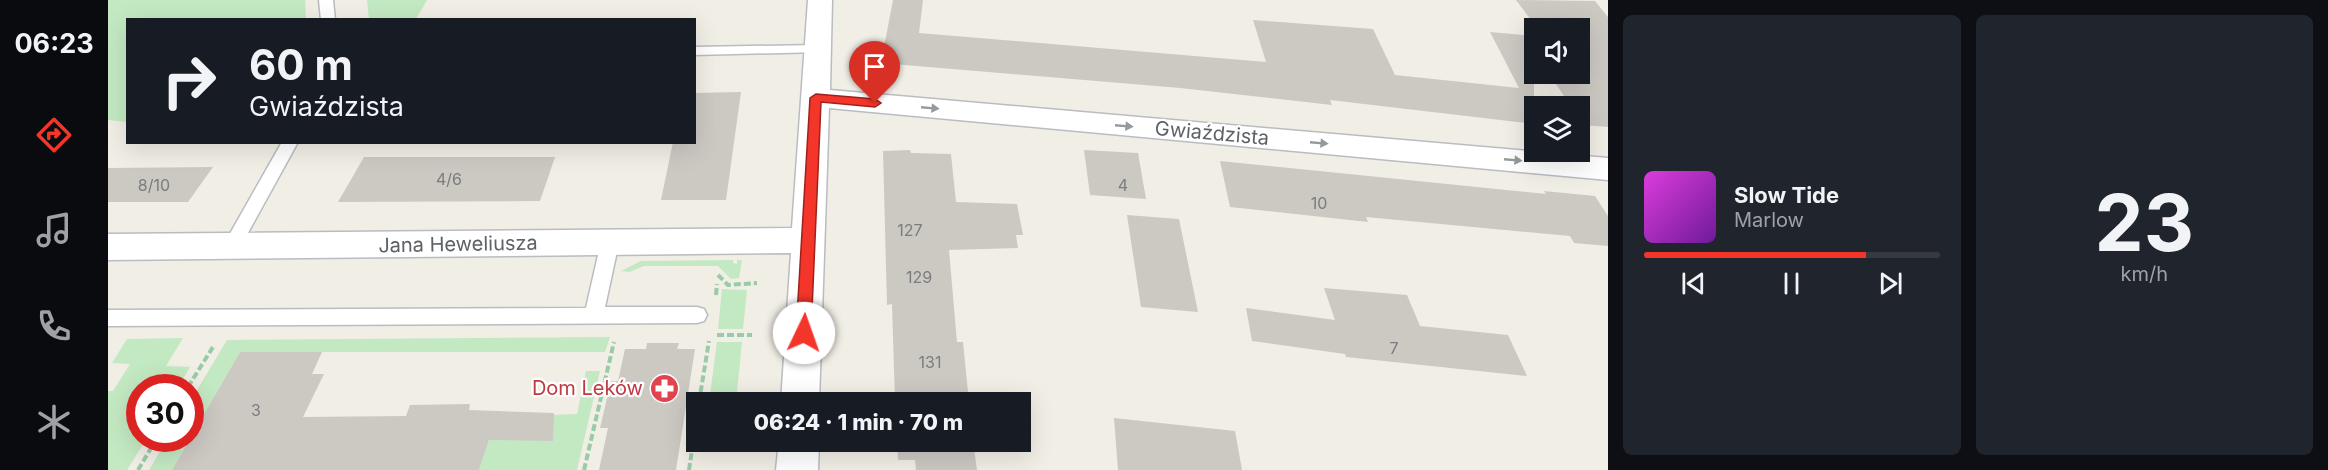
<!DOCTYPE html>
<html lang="pl">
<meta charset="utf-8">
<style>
body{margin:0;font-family:Inter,sans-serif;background:#20242c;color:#f1f3f6;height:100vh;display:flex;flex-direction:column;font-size:22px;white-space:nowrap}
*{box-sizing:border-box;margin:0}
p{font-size:20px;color:#9ea1a6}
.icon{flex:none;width:33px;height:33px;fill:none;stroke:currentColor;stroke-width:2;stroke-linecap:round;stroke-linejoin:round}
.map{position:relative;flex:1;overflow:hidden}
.sheet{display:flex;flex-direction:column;gap:15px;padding:15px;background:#0d0f14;width:720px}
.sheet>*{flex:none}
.guide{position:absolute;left:18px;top:18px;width:570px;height:126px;border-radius:0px;box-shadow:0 6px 24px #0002;background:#171b24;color:#f1f3f6;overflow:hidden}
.fabs{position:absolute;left:1416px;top:18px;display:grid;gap:12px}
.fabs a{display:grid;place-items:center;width:66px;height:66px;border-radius:0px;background:#171b24;box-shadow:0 6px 24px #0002;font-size:30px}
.speed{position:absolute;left:18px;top:374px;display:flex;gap:12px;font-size:30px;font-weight:700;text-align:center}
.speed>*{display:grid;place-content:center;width:78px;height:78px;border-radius:50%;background:#171b24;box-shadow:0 6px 24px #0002;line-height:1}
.speed .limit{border:9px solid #d22;background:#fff;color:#111}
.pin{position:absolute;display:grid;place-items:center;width:51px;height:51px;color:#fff;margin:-62px -26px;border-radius:50% 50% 50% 0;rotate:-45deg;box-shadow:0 0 6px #0007}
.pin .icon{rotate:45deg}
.me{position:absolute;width:66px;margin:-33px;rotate:3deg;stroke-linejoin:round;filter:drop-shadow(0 0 4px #0008)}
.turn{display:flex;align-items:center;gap:21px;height:126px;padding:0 24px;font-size:27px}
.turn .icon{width:78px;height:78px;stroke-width:2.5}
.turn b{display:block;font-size:42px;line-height:51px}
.sheet .tile{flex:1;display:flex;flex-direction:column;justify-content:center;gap:9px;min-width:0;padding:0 21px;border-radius:9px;background:#20242c}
.sheet .dial{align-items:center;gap:0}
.dial b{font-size:78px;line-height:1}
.song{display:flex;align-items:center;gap:18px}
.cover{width:72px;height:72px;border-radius:9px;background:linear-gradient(135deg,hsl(300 70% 55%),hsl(280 70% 35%))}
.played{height:6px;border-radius:3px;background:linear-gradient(90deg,#f3352a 75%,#363941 75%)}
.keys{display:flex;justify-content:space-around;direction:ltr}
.sheet .tiles{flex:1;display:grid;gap:15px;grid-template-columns:repeat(2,1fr)}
.trip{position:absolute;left:578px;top:392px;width:345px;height:60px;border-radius:0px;background:#171b24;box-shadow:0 6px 24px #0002;font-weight:800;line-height:60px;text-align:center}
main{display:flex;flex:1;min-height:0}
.tab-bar{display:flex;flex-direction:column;width:108px;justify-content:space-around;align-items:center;background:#090b0e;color:#9ea1a6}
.tab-bar .icon{width:42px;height:42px}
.tab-bar .on{color:#f3352a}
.tab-bar b{font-size:27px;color:#f1f3f6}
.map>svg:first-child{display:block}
.green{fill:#c3e9c2}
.building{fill:#ccc9c3}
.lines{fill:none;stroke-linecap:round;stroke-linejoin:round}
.service-casing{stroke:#b9bcc0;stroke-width:3}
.minor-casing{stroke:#b9bcc0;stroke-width:3}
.path{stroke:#9acba7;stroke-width:4;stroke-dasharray:7 3;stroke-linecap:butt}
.service{fill:#fff;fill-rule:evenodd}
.minor{fill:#fff;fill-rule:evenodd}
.oneway{fill:#96999c}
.route{fill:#f3352a;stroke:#9e221b;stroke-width:1.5}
.labels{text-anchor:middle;stroke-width:4.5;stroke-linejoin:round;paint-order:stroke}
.number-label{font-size:16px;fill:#7a7c7e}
.street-label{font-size:20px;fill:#5e6267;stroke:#fff}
.health-label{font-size:20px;fill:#be3a42;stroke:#fff;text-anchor:end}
</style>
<main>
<nav class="tab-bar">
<b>06:23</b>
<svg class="icon on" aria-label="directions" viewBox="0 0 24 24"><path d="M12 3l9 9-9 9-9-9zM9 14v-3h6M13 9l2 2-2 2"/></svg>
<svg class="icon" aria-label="music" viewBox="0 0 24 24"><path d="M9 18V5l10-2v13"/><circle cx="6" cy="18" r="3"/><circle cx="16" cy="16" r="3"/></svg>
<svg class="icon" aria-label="phone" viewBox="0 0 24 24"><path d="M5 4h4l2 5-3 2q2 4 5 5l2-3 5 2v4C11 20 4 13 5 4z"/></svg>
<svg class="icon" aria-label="climate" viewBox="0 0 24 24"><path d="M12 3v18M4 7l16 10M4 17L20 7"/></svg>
</nav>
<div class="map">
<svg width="1500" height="470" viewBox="0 0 1500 470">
<rect width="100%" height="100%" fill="#f1eee6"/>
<g class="green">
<path d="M 0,0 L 197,0 L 198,19 L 20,20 L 19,122 L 0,120 Z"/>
<path d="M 259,0 L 319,0 L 308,19 L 261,20 Z"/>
<path d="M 625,260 L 625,263 L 629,264 L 629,260 L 634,260 L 631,278 L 623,279 L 610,266 L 536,266 L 522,272 L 513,271 L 533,261 Z"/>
<path d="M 614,289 L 639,290 L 635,329 L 610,329 Z"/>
<path d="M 502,337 L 497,352 L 132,352 L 83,438 L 83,400 L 119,340 Z"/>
<path d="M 75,338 L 58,366 L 82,367 L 70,387 L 32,387 L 32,438 L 39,438 L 19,470 L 0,470 L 0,391 L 5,391 L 22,364 L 4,363 L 19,339 Z"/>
<path d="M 609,342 L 634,342 L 628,402 L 601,402 Z"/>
<path d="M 478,371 L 492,371 L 469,470 L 371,470 L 381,440 L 395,417 L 469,414 Z"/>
<path d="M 60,438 L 82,438 L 64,470 L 41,470 Z"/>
</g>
<g class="building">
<path d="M 785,0 L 815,0 L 811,33 L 1158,62 L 1145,20 L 1265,29 L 1287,75 L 1411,88 L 1382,32 L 1426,36 L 1426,124 L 1222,100 L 1224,105 L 1072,88 L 773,63 Z"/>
<path d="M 1408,0 L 1487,1 L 1500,17 L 1500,127 L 1474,125 L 1472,121 L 1472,106 L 1463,106 L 1441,74 L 1472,74 L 1472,28 L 1429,28 Z"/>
<path d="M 633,92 L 618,200 L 553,200 L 565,142 L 586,142 L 586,93 Z"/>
<path d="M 802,150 L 803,153 L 843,154 L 848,202 L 909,204 L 915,235 L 908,235 L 910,248 L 841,250 L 849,342 L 855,342 L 861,402 L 787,402 L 784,304 L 779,305 L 775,151 Z"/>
<path d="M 976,150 L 1030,153 L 1038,199 L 982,195 Z"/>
<path d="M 256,157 L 447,157 L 432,201 L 230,202 Z"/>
<path d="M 1112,161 L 1438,194 L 1436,191 L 1487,196 L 1500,216 L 1500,246 L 1466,243 L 1462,236 L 1258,217 L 1260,222 L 1122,207 Z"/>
<path d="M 105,167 L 80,202 L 0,202 L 0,168 Z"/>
<path d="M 1019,215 L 1071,219 L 1090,312 L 1033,307 Z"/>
<path d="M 1216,288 L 1299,295 L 1312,326 L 1400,335 L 1419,376 L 1238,357 L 1237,354 L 1144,341 L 1138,308 L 1227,320 Z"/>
<path d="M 539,343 L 571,343 L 569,349 L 587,349 L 568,470 L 491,470 L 500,428 L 492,428 L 503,381 L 510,381 L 517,349 L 538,349 Z"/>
<path d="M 132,352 L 214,352 L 204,374 L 216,374 L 195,417 L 298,416 L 302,405 L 362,404 L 361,410 L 446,413 L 445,441 L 381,440 L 371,470 L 64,470 Z"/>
<path d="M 1006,418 L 1127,431 L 1134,470 L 1010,470 Z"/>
<path d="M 789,441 L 865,441 L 869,470 L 808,470 L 807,460 L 790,460 Z"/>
</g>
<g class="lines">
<defs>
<g id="service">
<path d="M 211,0 L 225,0 L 227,20 L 213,20 Z"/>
<path d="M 710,45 L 717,49 L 715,52 L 586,55 L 586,47 Z"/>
<path d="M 174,142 L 190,142 L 130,251 L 124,253 L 118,251 L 115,246 Z"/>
<path d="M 502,235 L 508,237 L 511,242 L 497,307 L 589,307 L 596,309 L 599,315 L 596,321 L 589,323 L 0,326 L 0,310 L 478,308 L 493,242 L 496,237 Z"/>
</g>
<g id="minor">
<path d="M 700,0 L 724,0 L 722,90 L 1500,158 L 1500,180 L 721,108 L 711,402 L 673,402 L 683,253 L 0,260 L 0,234 L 684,228 Z"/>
<path d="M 671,441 L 711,441 L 710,470 L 668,470 Z"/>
</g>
</defs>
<use href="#service" class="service-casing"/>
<use href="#minor" class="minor-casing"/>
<g class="path">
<path d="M 610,275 L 620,285 L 649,283"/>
<path d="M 608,295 L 609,284"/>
<path d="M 609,335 L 644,335"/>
<path d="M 80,387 L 105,347"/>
<path d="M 591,402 L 601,341"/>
<path d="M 30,470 L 49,438"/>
<path d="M 476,470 L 506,342"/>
<path d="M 581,470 L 588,423"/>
</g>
<use href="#service" class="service"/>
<use href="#minor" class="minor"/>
</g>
<defs><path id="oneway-solid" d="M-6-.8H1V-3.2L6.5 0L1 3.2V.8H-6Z" transform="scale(1.5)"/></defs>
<g class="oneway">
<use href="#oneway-solid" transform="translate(822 108) rotate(5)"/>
<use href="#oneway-solid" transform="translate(1016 126) rotate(5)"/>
<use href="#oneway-solid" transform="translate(1211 143) rotate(5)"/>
<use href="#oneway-solid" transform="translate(1405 160) rotate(5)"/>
</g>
<path class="route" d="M 708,94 L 767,99 L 773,103 L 767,107 L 713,102 L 703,333 L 701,337 L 696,339 L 691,337 L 688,333 L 702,98 Z"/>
<defs>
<symbol id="pharmacy-disc" viewBox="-11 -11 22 22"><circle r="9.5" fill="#e0444e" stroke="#fff"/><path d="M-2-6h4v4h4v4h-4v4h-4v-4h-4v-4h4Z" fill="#fff"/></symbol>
</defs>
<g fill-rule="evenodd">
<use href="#pharmacy-disc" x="540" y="372" width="33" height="33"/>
</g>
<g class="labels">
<g class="number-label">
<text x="341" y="185">4/6</text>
<text x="46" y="191">8/10</text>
<text x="1015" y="191">4</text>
<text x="1211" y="209">10</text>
<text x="802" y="236">127</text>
<text x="811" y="283">129</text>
<text x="1286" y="354">7</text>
<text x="822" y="368">131</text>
<text x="148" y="416">3</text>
</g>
<g class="street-label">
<text transform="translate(1104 133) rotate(5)" y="7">Gwiaździsta</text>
<text transform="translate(350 244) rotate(-1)" y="7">Jana Heweliusza</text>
</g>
<g class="health-label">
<text x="535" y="395">Dom Leków</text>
</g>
</g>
</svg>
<div class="fabs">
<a><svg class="icon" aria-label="sound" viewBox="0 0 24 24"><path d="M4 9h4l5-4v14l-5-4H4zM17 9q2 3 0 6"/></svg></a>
<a><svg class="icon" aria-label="layers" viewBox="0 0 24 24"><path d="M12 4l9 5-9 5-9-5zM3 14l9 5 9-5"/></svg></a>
</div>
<div class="speed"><div class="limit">30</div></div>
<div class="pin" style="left:767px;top:103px;background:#d93025"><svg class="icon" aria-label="arrive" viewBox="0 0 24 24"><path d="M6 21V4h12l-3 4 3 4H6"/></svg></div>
<svg class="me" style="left:696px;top:333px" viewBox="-20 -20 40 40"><circle r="19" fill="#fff"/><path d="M0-13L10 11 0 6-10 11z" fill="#f3352a"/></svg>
<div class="trip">06:24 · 1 min · 70 m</div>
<div class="guide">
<div class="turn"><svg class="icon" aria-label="right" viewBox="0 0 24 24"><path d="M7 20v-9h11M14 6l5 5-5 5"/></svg><div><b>60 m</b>Gwiaździsta</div></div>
</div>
</div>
<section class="sheet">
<div class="tiles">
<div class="tile">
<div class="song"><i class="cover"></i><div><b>Slow Tide</b><p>Marlow</p></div></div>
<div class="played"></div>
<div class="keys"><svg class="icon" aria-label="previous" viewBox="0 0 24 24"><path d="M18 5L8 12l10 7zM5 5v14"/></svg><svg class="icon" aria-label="pause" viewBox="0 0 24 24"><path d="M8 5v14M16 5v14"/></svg><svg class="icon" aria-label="next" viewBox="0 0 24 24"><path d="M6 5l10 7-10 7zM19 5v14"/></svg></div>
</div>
<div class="tile dial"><b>23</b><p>km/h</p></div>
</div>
</section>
</main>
